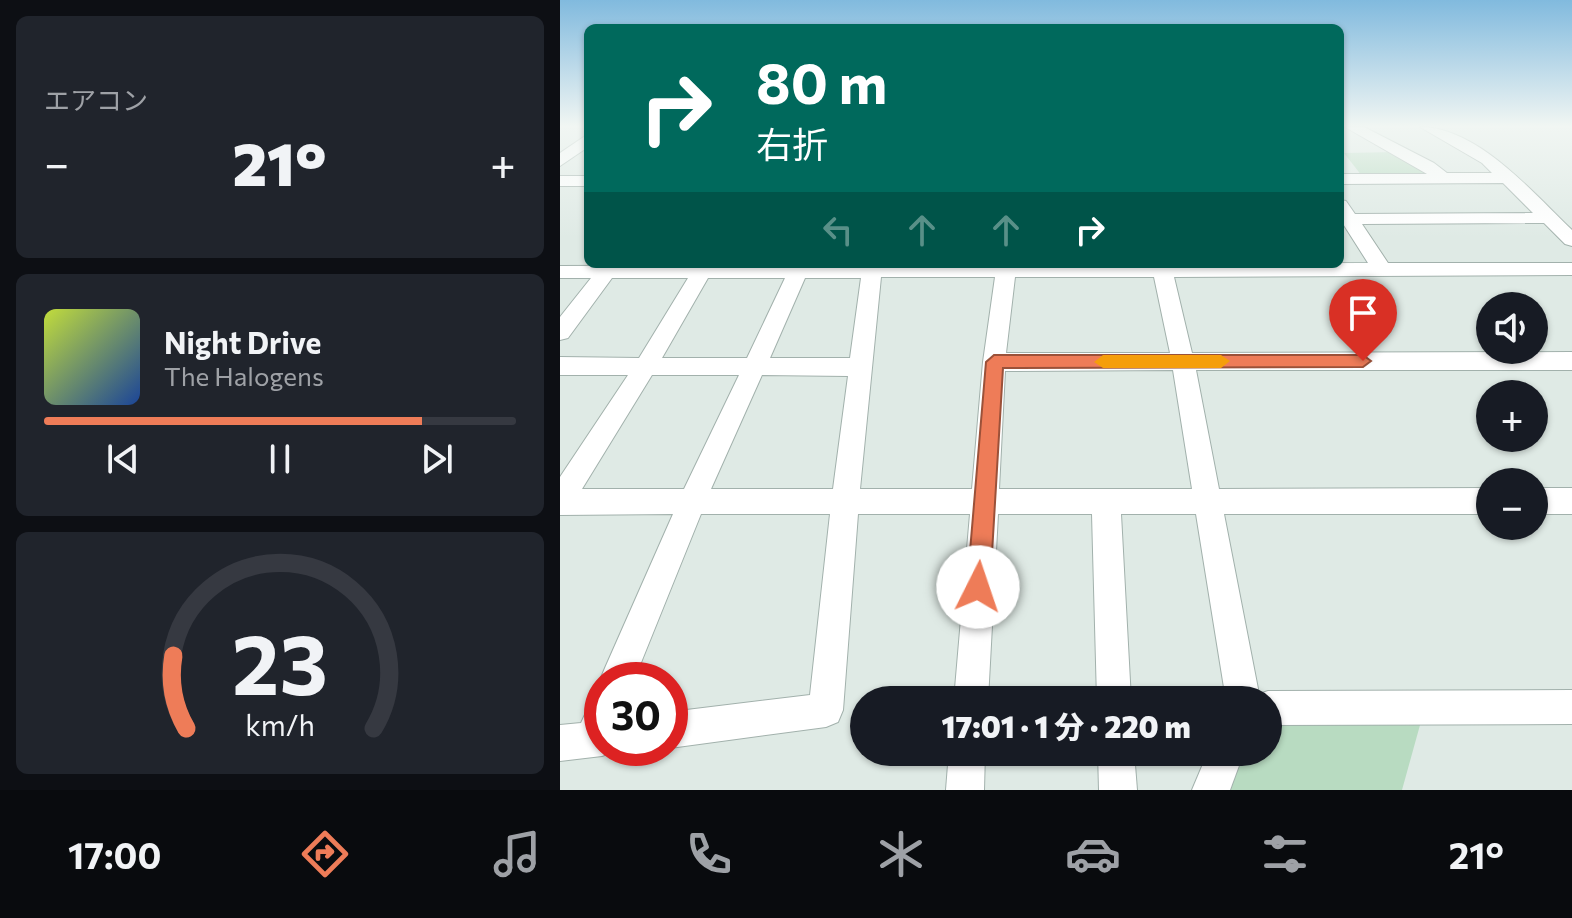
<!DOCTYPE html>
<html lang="ja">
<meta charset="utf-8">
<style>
body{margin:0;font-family:Commissioner,"Noto Sans JP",sans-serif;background:#20242c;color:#f1f3f6;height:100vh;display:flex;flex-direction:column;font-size:30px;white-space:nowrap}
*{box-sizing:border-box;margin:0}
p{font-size:26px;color:#9ea1a6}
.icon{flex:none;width:44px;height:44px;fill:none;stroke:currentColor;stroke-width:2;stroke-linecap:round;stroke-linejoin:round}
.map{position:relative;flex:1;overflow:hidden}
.details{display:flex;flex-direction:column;gap:16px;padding:16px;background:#0d0f14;width:560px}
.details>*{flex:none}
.banner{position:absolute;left:24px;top:24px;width:760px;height:244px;border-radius:12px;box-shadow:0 2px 6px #0004;background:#00695c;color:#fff;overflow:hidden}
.controls{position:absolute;left:916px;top:292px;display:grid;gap:16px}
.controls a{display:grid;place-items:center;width:72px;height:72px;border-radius:50%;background:#171b24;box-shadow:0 2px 6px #0004;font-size:40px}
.speed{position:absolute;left:24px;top:662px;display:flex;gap:16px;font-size:40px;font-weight:700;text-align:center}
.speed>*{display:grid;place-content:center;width:104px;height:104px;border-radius:50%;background:#171b24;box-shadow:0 2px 6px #0004;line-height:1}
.speed .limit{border:12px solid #d22;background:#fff;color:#111}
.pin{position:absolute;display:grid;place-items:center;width:68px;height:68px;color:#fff;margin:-82px -34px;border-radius:50% 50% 50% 0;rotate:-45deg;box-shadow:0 0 8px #0007}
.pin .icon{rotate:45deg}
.me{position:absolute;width:88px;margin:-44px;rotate:4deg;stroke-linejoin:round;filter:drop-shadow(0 0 6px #0008)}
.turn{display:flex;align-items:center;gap:28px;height:168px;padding:0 40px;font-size:36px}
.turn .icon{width:104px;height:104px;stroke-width:2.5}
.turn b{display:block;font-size:56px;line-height:68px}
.lanes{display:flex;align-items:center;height:76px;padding:0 40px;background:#0003;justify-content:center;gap:40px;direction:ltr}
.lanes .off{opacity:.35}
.big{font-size:60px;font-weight:800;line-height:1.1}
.details .card{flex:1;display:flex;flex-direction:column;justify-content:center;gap:12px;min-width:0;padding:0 28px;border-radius:12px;background:#20242c}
.details .dial{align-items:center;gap:0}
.dial svg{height:208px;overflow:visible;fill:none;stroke:#363941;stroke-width:7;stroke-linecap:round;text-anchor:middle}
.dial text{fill:#f1f3f6;stroke:none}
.song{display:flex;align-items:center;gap:24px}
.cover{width:96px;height:96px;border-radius:12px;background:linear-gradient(135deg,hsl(70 70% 55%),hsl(220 70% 35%))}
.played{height:8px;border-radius:4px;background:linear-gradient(90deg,#ee7c58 80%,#363941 80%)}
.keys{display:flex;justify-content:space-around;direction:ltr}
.heat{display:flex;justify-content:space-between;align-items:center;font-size:44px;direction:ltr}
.trip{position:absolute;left:290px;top:686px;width:432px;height:80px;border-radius:40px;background:#171b24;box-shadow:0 2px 6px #0004;font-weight:800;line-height:80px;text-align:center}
.tab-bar{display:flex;height:128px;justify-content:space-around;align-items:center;background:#090b0e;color:#9ea1a6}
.tab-bar .icon{width:56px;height:56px}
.tab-bar .active{color:#ee7c58}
.tab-bar b{font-size:36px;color:#f1f3f6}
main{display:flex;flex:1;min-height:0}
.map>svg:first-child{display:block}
.green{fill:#b8dbc1}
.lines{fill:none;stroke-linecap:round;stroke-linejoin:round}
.minor-casing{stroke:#a2b1ac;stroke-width:2}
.minor{fill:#fff;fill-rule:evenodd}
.route{fill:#ee7c58;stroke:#9b5139;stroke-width:2}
.slow{fill:#f59e0b}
</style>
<main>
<section class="details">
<div class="card"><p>エアコン</p>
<div class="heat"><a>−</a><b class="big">21°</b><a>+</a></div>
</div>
<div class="card">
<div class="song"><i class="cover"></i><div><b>Night Drive</b><p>The Halogens</p></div></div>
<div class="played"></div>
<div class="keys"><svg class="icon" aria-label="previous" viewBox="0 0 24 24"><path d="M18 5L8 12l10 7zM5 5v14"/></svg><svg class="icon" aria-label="pause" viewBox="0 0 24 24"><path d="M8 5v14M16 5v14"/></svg><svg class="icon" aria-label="next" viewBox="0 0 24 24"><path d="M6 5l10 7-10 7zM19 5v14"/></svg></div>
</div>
<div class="card dial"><svg viewBox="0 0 100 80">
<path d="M14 69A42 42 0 1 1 86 69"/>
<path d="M14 69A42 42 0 0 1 9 41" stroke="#ee7c58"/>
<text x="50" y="56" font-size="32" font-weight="700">23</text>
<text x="50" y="72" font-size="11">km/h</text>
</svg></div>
</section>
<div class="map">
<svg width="1012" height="790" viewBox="0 0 1012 790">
<rect width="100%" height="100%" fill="#dfeae5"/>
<g class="green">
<path d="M 836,152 L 873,176 L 802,176 L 784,153 Z"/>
<path d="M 865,707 L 842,790 L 651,790 L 666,752 L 708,752 L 708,708 Z"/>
</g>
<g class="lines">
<defs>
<g id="minor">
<path d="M 785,127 L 804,127 L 874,163 L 887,173 L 932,173 L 922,163 L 860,127 C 918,127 973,193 1012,230 L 1012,246 L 1005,244 L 984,223 L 802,224 L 828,263 L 1012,263 L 1012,275 L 614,277 L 632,353 L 1012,352 L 1012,370 L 636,370 L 659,489 L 930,488 L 930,514 L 664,514 L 699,694 L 708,691 L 1012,690 L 1012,724 L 708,725 L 708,700 L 666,700 L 636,514 L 561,514 L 571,700 L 537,700 L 532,514 L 438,514 L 428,700 L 394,700 L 410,514 L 298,514 L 283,710 L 278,722 L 266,727 L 110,748 L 110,712 L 250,695 L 270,514 L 141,514 L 74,680 L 42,680 L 42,685 L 40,680 L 45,668 L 113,514 L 0,515 L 0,477 L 68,375 L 0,375 L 0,357 L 79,358 L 128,278 L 52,278 L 8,338 L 0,340 L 0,317 L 31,278 L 0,278 L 0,266 L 808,263 L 780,219 L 780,200 L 786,201 L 795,214 L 973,213 L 943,183 L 780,184 L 780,174 L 867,174 ZM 321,277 L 435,277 L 423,362 L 412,489 L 300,489 ZM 455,277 L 594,277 L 610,353 L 446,353 ZM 148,278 L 225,278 L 187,358 L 102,358 ZM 245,278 L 301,278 L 290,358 L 210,358 ZM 613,370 L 632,489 L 439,489 L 445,371 ZM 92,375 L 179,375 L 124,489 L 22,489 ZM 202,375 L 288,376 L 273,489 L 151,489 Z"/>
<path d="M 28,134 L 28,147 L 0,166 L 0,153 Z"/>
<rect x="0" y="176" width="28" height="10"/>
<rect x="974" y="488" width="38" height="26"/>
<path d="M 42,699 L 42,748 L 56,748 L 55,751 L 42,756 L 0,761 L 0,725 L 21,723 L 30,704 Z"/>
<path d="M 389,752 L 425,752 L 424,790 L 386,790 Z"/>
<path d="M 538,752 L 574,752 L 577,790 L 539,790 Z"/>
<path d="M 648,752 L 684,752 L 670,790 L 632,790 Z"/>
</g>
</defs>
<use href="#minor" class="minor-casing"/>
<use href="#minor" class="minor"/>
</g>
<linearGradient id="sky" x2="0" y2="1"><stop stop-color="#81bade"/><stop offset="0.53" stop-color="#f1f6f3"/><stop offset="1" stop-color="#f1f6f3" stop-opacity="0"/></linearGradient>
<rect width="1012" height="238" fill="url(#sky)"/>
<path class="route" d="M 434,355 L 803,355 L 811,361 L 803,367 L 443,368 L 430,587 L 427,595 L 418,598 L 410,595 L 407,587 L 426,362 Z"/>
<path class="slow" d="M 543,355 L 661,355 L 670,361 L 661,368 L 543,368 L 534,362 Z"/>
</svg>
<div class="controls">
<a><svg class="icon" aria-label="sound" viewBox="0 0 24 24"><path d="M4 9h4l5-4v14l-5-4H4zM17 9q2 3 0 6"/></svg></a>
<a>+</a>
<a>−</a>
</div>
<div class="speed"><div class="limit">30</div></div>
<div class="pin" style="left:803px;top:361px;background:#d93025"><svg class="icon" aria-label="arrive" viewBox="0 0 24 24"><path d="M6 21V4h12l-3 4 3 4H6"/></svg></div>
<svg class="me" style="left:418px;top:587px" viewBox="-20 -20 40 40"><circle r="19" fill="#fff"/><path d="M0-13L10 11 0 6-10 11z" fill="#ee7c58"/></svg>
<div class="trip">17:01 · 1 分 · 220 m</div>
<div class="banner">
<div class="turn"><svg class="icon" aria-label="right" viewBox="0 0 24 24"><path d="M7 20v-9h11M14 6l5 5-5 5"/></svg><div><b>80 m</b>右折</div></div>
<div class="lanes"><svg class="icon off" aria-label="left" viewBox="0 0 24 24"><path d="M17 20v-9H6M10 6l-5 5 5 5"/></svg><svg class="icon off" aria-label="ahead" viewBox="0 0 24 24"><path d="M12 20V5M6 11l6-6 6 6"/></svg><svg class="icon off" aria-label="ahead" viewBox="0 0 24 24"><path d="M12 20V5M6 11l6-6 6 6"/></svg><svg class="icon" aria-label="right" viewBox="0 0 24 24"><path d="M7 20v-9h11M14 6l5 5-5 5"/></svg></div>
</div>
</div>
</main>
<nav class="tab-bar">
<b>17:00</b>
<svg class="icon active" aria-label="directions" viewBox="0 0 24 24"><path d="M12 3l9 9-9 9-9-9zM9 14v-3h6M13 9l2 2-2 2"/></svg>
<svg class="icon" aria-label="music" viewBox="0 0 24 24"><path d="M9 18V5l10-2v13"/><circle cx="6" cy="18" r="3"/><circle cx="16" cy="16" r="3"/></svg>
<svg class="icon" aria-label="phone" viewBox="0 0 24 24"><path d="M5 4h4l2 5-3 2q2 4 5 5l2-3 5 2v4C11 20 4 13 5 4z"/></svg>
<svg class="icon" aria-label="climate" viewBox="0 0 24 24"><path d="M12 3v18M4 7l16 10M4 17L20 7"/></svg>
<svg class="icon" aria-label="car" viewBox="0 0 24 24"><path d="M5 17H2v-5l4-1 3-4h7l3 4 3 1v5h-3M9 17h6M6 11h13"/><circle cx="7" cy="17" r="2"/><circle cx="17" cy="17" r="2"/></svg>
<svg class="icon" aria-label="filters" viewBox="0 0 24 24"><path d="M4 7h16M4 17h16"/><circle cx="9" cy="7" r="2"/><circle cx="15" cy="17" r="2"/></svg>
<b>21°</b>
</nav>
